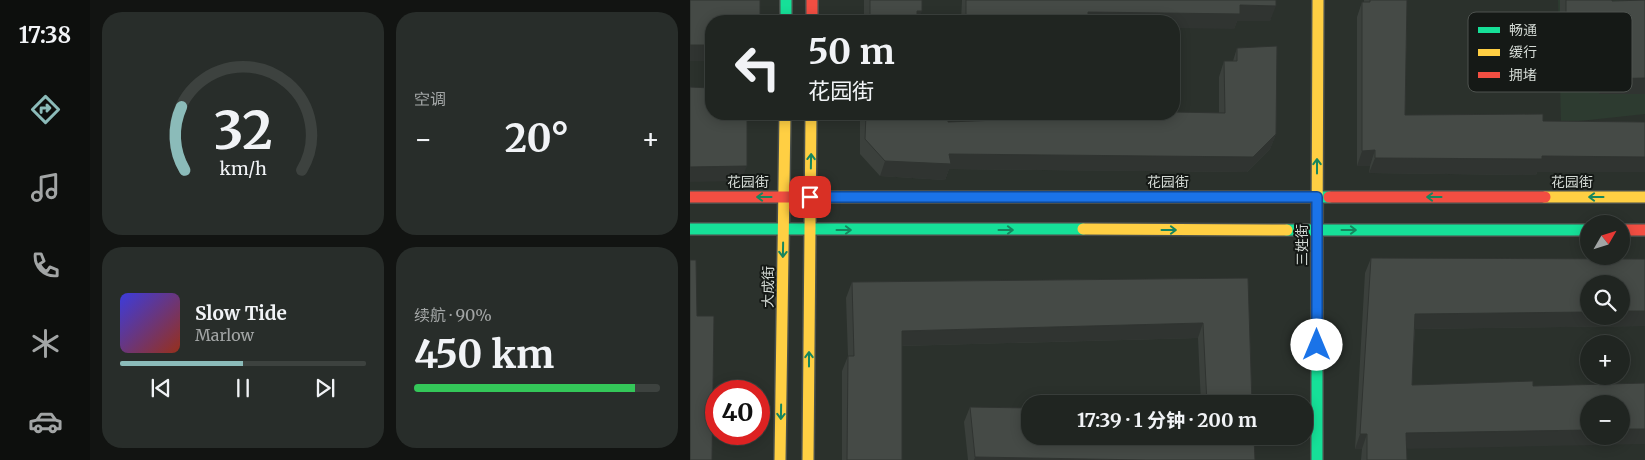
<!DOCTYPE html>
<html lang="zh">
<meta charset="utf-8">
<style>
body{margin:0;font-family:Merriweather,"Noto Sans SC",serif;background:#282d2a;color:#f1f3f6;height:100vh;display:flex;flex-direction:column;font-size:19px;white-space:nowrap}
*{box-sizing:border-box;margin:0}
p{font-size:16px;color:#a2a5a5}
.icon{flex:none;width:28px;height:28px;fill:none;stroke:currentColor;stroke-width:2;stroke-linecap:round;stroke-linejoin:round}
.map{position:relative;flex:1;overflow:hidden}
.drawer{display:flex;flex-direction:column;gap:12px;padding:12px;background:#121412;width:600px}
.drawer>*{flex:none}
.guide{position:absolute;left:15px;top:15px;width:475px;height:105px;border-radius:20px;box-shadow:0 2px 12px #0003,0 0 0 1px #3d423f;background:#202521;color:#f1f3f6;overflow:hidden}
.needle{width:32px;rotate:51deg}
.tools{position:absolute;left:890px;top:215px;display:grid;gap:10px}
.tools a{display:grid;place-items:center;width:50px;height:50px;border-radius:50%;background:#202521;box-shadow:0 2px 12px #0003,0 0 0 1px #3d423f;font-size:25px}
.speed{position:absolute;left:15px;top:380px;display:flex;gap:10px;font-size:25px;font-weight:700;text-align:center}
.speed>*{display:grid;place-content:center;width:65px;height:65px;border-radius:50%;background:#202521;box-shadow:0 2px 12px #0003,0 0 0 1px #3d423f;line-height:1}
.speed .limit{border:8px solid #d22;background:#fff;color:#111}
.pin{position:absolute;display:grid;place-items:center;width:42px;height:42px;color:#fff;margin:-21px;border-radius:10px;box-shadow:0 2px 8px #0006}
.me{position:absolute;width:55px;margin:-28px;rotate:0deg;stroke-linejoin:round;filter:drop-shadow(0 0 4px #0008)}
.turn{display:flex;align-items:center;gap:18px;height:105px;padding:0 20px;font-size:22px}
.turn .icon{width:65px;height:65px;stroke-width:2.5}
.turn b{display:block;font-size:35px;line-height:42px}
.big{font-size:38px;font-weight:700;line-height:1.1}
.drawer .tile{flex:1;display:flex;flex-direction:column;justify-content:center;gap:8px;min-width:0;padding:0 18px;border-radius:20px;background:#282d2a}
.drawer .dial{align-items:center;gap:0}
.dial svg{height:130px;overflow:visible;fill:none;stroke:#3d423f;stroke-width:7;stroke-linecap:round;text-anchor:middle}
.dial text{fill:#f1f3f6;stroke:none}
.song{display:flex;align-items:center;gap:15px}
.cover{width:60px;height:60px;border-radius:8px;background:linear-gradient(135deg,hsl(240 70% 55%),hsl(10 70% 35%))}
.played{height:5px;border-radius:2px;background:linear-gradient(90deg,#8bbbb9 50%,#3d423f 50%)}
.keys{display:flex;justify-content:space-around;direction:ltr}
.heat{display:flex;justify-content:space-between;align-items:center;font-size:28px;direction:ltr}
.charge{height:8px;border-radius:4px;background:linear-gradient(90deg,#34c759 90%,#3d423f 0)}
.drawer .tiles{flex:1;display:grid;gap:12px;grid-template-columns:repeat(2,1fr)}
.trip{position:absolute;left:331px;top:395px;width:292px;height:50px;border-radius:20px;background:#202521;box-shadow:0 2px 12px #0003,0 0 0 1px #3d423f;font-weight:700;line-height:50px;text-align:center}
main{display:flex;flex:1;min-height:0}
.tabs{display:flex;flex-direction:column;width:90px;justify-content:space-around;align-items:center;background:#0d0f0d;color:#a2a5a5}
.tabs .icon{width:35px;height:35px}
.tabs .current{color:#8bbbb9}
.tabs b{font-size:22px;color:#f1f3f6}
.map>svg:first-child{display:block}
.built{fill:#2d3b30}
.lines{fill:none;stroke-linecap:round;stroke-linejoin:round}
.fast-casing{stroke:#4a4f4b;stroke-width:14}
.slow-casing{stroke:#4a4f4b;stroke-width:14}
.jam-casing{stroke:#4a4f4b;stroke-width:14}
.fast{stroke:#16e098;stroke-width:11}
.slow{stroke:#ffcf43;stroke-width:11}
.jam{stroke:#f24e42;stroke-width:11}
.wall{fill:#3b403c}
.shaded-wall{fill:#303431}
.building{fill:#454a46;stroke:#303431}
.oneway{stroke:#16865e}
.route-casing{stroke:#114b97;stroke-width:12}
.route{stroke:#1a73e8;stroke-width:9}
.labels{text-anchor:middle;stroke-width:4;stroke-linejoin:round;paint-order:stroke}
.street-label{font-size:14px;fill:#d4dad5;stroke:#151916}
.key{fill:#151916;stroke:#4e534f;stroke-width:1}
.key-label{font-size:14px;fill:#d4dad5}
</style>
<main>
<nav class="tabs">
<b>17:38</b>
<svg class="icon current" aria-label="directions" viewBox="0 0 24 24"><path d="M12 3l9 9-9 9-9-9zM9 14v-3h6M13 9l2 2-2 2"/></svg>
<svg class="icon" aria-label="music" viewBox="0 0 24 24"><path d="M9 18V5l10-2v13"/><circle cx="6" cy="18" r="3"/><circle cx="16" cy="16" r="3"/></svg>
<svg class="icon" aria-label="phone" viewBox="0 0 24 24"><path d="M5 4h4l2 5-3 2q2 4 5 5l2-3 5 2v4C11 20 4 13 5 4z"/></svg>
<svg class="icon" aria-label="climate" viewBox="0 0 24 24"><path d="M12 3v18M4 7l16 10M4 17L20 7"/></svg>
<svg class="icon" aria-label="car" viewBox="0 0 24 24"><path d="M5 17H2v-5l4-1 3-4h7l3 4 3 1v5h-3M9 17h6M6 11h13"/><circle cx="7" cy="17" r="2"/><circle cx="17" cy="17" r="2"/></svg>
</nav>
<section class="drawer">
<div class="tiles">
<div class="tile dial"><svg viewBox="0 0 100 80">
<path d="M14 69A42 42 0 1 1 86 69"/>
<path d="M14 69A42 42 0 0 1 12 30" stroke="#8bbbb9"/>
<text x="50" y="56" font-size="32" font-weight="700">32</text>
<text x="50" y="72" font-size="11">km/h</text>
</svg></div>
<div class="tile"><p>空调</p>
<div class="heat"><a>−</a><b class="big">20°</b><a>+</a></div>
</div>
<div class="tile">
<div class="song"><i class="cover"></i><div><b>Slow Tide</b><p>Marlow</p></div></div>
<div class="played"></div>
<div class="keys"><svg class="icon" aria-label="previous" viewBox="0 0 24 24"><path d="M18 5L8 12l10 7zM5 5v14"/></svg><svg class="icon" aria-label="pause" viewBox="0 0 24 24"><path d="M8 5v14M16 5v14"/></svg><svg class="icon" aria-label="next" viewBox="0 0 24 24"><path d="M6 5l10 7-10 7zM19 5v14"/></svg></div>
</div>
<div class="tile"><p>续航 · 90%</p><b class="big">450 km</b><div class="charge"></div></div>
</div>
</section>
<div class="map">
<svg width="955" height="460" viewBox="0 0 955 460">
<rect width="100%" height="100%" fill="#2b312c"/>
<path class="built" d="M 868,0 L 955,0 L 955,114 L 871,123 Z"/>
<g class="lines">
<defs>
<g id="fast">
<path d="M 96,0 L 96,21"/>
<path d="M 432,197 L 639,197"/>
<path d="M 0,229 L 393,229"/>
<path d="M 597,230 L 899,230"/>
<path d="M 627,460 L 627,242"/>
</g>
<g id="slow">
<path d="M 855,197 L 955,197"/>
<path d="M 393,229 L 597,230"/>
<path d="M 627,242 L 628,0"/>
<path d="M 90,460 L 95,114"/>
<path d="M 118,460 L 121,114"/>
</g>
<g id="jam">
<path d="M 122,0 L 122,21"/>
<path d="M 0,197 L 432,197"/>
<path d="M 639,197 L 855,197"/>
<path d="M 931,230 L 955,230"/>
</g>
</defs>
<use href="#fast" class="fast-casing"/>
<use href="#slow" class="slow-casing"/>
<use href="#jam" class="jam-casing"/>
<use href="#fast" class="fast"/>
<use href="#slow" class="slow"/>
<use href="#jam" class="jam"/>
</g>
<g class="wall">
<path d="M 174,0 L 232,0 L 228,21 L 174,21 Z"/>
<path d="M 272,0 L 586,0 L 580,21 L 547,21 L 544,29 L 484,21 L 271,21 Z"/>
<path d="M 674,0 L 717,0 L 715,115 L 853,121 L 955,122 L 955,172 L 847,172 L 846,175 L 679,173 L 680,166 L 667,166 L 667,17 L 672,2 L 674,2 Z"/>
<path d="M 870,0 L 922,0 L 922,1 L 955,0 L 909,94 L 909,47 L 870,46 Z"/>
<path d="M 547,48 L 586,134 L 580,149 L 557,172 L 259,169 L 255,180 L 190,176 L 170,154 L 170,114 L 238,114 L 258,122 L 351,118 L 351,114 L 484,114 L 529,113 L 529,77 L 534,61 L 543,61 Z"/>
<path d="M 681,258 L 955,326 L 725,329 L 717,449 L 717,460 L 671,460 L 672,449 L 665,449 L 675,273 Z"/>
<path d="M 558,278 L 562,404 L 511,404 L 508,338 L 212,346 L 212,460 L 152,460 L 152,371 L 158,356 L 156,298 L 162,282 Z"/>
<path d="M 280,407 L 565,460 L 278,460 L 274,422 Z"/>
</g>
<g class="shaded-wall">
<path d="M 550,5 L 586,6 L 580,21 L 547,21 L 544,29 L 484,28 L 484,21 L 395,21 L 398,12 Z"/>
<path d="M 227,11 L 232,11 L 228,21 L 223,21 Z"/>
<path d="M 876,30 L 915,31 L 909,47 L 870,46 Z"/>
<rect x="0" y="45" width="21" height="16"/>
<path d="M 955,78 L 955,94 L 909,94 L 914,79 Z"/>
<path d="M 586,134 L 580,149 L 557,172 L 259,169 L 255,180 L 190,176 L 195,161 L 259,154 Z"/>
<path d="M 685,150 L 680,166 L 667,166 L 672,151 Z"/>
<path d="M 852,156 L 955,157 L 955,172 L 847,172 L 846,175 L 679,173 L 685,158 Z"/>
<path d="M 57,166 L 51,181 L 0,182 L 0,167 Z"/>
<path d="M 931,311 L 955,311 L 955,326 L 720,329 L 725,314 L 899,312 L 899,316 L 931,316 Z"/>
<path d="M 513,323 L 508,338 L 206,346 L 212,331 Z"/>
<path d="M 931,429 L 955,429 L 955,444 L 711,449 L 716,433 L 899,430 L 899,436 L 931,436 Z"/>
<path d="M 670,434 L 677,434 L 672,449 L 665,449 Z"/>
<path d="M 285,457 L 455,460 L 284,460 Z"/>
</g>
<g class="building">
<path d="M 0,0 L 70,0 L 70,21 L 21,21 L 21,45 L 0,45 Z"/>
<path d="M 180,0 L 232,0 L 232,11 L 227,11 L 227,21 L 180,21 Z"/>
<path d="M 276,0 L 586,0 L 586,6 L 550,5 L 550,14 L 398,12 L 398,21 L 276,21 Z"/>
<path d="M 680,0 L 717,0 L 715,115 L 853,114 L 853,121 L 955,122 L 955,157 L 852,156 L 852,159 L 685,158 L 685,150 L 672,151 L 672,2 L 680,2 Z"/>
<path d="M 876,0 L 922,0 L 922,1 L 955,0 L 955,78 L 914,79 L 915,31 L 876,30 Z"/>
<path d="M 587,46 L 586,134 L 563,157 L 259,154 L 261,164 L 195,161 L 175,139 L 176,114 L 258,114 L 258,122 L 357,118 L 357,114 L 484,114 L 484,112 L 535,113 L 534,61 L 547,61 L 547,48 Z"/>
<path d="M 0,87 L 21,88 L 21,114 L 57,114 L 57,166 L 0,167 Z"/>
<path d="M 681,258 L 955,259 L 955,311 L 931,311 L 931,284 L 899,284 L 899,312 L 725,314 L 722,385 L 843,381 L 843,386 L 955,383 L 955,429 L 931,429 L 931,404 L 899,404 L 899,430 L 716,433 L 717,460 L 677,460 L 677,434 L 670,434 Z"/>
<path d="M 0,260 L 6,260 L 7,316 L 24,316 L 22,460 L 0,460 Z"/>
<path d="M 558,278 L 562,404 L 517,404 L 513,323 L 212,331 L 212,460 L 157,460 L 158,356 L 164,356 L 162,282 Z"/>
<path d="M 280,407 L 340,408 L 340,436 L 564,436 L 565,460 L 455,460 L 285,457 Z"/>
</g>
<defs><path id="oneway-shaft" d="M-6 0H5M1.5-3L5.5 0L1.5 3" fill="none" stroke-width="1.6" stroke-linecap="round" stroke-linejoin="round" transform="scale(1.25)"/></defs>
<g class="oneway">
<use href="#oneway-shaft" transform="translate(121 161) rotate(-89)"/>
<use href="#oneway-shaft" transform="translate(627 166) rotate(-90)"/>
<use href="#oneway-shaft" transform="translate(74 197) rotate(-180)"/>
<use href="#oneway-shaft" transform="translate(744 197) rotate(180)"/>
<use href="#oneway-shaft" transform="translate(906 197) rotate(180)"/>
<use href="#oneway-shaft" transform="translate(154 230)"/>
<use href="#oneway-shaft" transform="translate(316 230)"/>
<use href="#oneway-shaft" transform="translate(479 230)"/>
<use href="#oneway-shaft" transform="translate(659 230)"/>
<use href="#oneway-shaft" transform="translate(93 250) rotate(91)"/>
<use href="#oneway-shaft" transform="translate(119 359) rotate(-90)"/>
<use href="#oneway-shaft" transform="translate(91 412) rotate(91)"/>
</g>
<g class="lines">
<defs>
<path id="route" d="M 120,197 L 627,197 L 627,345"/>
</defs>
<use href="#route" class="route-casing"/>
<use href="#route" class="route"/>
</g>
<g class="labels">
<g class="street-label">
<text x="58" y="187">花园街</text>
<text x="478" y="187">花园街</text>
<text x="882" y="187">花园街</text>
<text transform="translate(612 245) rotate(-90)" y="5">三姓街</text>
<text transform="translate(78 287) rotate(-89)" y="5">大成街</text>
</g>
</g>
<rect x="778" y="12" width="164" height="80" rx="8" class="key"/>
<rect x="788" y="27" width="22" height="6" fill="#16e098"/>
<rect x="788" y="49" width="22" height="7" fill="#ffcf43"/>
<rect x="788" y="72" width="22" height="6" fill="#f24e42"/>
<g class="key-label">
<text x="819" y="35">畅通</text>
<text x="819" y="57">缓行</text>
<text x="819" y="80">拥堵</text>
</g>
</svg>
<div class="tools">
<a><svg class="needle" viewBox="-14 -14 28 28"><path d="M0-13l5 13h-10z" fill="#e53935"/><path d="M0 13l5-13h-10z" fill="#a2a5a5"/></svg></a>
<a><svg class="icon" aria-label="search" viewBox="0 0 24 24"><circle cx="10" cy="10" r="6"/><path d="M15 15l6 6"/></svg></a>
<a>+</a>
<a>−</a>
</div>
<div class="speed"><div class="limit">40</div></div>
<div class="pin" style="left:120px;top:197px;background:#d93025"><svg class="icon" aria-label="arrive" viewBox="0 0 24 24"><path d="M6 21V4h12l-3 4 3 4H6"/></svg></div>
<svg class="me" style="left:627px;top:345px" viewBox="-20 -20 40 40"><circle r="19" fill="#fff"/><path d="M0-13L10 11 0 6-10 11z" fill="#1a73e8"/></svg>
<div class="trip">17:39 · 1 分钟 · 200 m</div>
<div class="guide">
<div class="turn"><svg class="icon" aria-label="left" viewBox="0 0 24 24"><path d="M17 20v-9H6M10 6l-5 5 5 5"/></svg><div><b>50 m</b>花园街</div></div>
</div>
</div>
</main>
